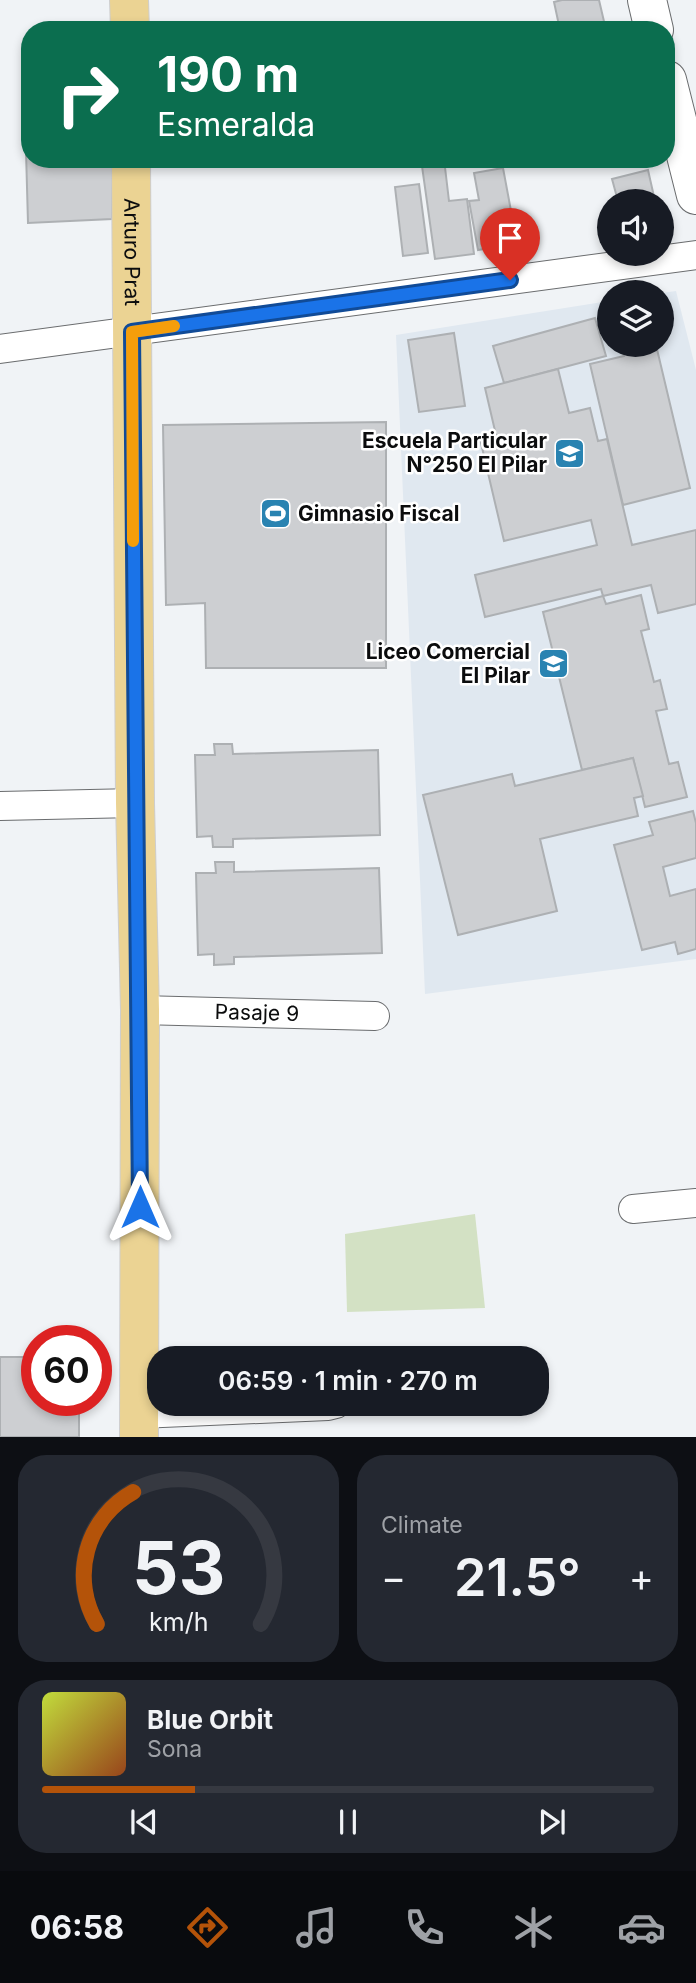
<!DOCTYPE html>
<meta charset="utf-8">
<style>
body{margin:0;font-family:Inter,sans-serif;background:#242831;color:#f1f3f6;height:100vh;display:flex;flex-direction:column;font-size:26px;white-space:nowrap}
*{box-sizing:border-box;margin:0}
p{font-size:23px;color:#9ea1a6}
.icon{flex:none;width:38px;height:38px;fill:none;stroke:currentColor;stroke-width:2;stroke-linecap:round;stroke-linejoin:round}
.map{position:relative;height:1437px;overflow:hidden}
.drawer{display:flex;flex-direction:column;gap:18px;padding:18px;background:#0d0f14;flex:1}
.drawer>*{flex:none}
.banner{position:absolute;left:21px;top:21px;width:654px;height:147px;border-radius:28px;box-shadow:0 4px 10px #0003;background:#0b6e4f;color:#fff;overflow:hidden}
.controls{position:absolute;left:597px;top:189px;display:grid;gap:14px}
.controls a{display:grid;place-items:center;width:77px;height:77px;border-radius:50%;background:#171b24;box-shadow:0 4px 10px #0003;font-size:35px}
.speed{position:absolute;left:21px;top:1325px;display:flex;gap:14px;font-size:35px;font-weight:700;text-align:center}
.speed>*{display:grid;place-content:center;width:91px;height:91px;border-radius:50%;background:#171b24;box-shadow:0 4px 10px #0003;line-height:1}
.speed .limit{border:10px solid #d22;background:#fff;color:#111}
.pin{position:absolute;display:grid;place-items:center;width:60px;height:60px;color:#fff;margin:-72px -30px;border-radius:50% 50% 50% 0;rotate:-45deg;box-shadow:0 0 7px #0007}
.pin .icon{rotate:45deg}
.me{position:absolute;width:77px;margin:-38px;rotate:0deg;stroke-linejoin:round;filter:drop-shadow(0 0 5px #0008)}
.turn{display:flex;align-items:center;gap:24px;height:147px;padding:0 21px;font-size:32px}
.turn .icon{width:91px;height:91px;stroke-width:2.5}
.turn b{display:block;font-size:49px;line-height:60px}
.big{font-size:52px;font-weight:600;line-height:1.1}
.drawer .tile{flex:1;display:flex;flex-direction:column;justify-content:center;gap:10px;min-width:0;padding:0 24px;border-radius:28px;background:#242831}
.drawer .dial{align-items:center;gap:0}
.dial svg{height:182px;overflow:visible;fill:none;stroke:#363941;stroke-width:7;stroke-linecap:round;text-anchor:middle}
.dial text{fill:#f1f3f6;stroke:none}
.song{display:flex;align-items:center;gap:21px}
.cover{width:84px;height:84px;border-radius:10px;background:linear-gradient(135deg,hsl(70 70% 55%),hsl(20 70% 35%))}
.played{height:7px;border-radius:4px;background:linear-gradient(90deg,#b45309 25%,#363941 25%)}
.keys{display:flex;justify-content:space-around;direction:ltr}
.heat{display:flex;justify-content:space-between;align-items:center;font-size:38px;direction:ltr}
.drawer .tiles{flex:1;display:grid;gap:18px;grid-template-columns:1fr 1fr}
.tile:last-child{grid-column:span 2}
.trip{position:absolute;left:147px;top:1346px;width:402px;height:70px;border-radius:28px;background:#171b24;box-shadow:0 4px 10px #0003;font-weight:600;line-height:70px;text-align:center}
.tab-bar{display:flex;height:112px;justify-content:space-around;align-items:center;background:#090b0e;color:#9ea1a6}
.tab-bar .icon{width:49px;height:49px}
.tab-bar .active{color:#b45309}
.tab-bar b{font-size:32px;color:#f1f3f6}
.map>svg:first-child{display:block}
.built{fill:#e0e8f0}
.green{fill:#d3e1c4}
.building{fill:#cdcfd2;stroke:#adb0b3;stroke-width:2}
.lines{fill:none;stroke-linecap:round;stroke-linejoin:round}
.street-casing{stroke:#6a6c6e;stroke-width:30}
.secondary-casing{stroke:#6a6c6e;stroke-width:40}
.primary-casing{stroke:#cececf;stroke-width:40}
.street{stroke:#fff;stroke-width:28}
.secondary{stroke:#fff;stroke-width:38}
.primary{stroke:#ebd393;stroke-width:38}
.route-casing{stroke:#114b97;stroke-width:18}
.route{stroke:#1a73e8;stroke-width:12}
.slow{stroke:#f59e0b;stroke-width:12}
.labels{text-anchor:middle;stroke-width:5;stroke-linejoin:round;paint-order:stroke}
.street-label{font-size:21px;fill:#0b0c0d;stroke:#fff}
.poi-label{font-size:21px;font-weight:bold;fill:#0b0c0d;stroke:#fff;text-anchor:end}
</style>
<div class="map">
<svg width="696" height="1437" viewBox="0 0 696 1437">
<rect width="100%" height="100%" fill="#f0f3f6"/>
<path class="built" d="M 676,291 L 696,370 L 696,959 L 425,994 L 396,335 L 609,301 L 609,345 L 662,345 L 662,293 Z"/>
<path class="green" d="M 475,1214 L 485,1308 L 347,1312 L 345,1234 Z"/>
<g class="building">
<path d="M 562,0 L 599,0 L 606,30 L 560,30 L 554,2 Z"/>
<path d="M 30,78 L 30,159 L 112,159 L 112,219 L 28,223 L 24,79 Z"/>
<path d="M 421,159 L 444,159 L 449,201 L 467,199 L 474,254 L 435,259 Z"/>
<path d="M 503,168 L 517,243 L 478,250 L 469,201 L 479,200 L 474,173 Z"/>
<path d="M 648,170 L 655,201 L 618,201 L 612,179 Z"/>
<path d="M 419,184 L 428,253 L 403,256 L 395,187 Z"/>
<path d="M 595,318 L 606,356 L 504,383 L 493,346 Z"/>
<path d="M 454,333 L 465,406 L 419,412 L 408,340 Z"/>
<path d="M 621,345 L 656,345 L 690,488 L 623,505 L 590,364 L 624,356 Z"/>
<path d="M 558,369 L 569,413 L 590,408 L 598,441 L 607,439 L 632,545 L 696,530 L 696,604 L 658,613 L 651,585 L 603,596 L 601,589 L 485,617 L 475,575 L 597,545 L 591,520 L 504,541 L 480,439 L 496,435 L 485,388 Z"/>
<path d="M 386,422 L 386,668 L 206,668 L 205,603 L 166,605 L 163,425 Z"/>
<path d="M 641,595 L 649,629 L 641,631 L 654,682 L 660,680 L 667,709 L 656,711 L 669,764 L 678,762 L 687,797 L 645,807 L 633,758 L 582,770 L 543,612 L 603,596 L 606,604 Z"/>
<path d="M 214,744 L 232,744 L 233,754 L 378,750 L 380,835 L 233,839 L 233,847 L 213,847 L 212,836 L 197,837 L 195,755 L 215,755 Z"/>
<path d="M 633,758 L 643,796 L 634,798 L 638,816 L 540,839 L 557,911 L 458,935 L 423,795 L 512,774 L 515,786 Z"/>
<path d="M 693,811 L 696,823 L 696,858 L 663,867 L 670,896 L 696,889 L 696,949 L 678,954 L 675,942 L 642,950 L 614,845 L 653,835 L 649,822 Z"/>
<path d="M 215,862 L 234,862 L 234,872 L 379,868 L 382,953 L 234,957 L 234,964 L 214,965 L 214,954 L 198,955 L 196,873 L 216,873 Z"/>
<path d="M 0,1357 L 37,1357 L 37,1400 L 79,1400 L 79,1437 L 0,1437 Z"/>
</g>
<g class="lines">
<defs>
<g id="street">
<path d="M 0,349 L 696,255"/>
<path d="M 0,806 L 135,803"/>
<path id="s1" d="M 140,1010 L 375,1016"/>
<path d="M 633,1209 L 696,1203"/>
<path d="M 139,1414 L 328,1406 L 336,1404"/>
</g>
<g id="secondary">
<path d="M 647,0 L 654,30"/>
<path d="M 667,80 L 696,195"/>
</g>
<g id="primary">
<path d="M 129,0 L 130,30"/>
<path id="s2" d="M 131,159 L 135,803 L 140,1010 L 139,1437"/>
</g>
</defs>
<use href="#street" class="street-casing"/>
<use href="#secondary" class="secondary-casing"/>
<use href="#primary" class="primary-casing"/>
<use href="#street" class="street"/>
<use href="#secondary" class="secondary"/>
<use href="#primary" class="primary"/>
</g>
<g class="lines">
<defs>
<path id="route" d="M 140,1207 C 140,915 132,624 132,332 L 510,280"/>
</defs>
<use href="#route" class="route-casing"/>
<use href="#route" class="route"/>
<path class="slow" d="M 133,541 L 132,332 L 174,326"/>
</g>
<defs>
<symbol id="school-square" viewBox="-11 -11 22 22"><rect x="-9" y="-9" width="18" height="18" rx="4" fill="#2983b1" stroke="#fff"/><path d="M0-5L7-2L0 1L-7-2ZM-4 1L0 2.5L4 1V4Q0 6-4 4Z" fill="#fff"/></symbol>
<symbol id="stadium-square" viewBox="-11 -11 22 22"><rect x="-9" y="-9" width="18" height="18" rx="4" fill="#2983b1" stroke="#fff"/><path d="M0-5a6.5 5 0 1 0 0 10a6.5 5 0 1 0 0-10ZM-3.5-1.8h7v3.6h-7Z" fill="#fff"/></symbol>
</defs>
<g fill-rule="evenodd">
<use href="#school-square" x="552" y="436" width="35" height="35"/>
<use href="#stadium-square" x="258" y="496" width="35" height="35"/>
<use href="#school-square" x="536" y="646" width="35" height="35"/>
</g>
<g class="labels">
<g class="street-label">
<text dy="7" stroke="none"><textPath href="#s2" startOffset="93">Arturo Prat</textPath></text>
<text dy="7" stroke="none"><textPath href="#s1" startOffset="117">Pasaje 9</textPath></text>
</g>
<g class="poi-label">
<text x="547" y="448">Escuela Particular<tspan x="547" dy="24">N°250 El Pilar</tspan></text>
<text x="298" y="521" text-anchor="start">Gimnasio Fiscal</text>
<text x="530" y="659">Liceo Comercial<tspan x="530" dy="24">El Pilar</tspan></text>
</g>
</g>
</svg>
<div class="controls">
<a><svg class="icon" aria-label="sound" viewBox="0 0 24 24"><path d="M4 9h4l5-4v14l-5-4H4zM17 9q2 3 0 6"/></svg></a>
<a><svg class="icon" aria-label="layers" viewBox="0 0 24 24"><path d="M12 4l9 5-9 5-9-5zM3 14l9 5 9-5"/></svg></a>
</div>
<div class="speed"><div class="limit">60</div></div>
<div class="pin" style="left:510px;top:280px;background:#d93025"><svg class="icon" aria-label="arrive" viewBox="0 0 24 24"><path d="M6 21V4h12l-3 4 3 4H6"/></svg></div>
<svg class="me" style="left:140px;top:1207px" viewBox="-20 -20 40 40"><path d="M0-17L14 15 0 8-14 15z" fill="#1a73e8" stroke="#fff" stroke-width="4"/></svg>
<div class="trip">06:59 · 1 min · 270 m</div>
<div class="banner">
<div class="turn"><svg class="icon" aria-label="right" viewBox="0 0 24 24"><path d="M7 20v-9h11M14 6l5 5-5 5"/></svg><div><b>190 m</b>Esmeralda</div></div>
</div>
</div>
<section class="drawer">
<div class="tiles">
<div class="tile dial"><svg viewBox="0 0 100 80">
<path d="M14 69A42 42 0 1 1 86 69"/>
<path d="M14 69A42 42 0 0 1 30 11" stroke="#b45309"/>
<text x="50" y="56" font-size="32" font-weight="700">53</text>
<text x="50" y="72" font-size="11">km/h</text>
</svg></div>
<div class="tile"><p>Climate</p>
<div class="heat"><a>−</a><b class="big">21.5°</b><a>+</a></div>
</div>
<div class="tile">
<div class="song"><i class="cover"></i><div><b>Blue Orbit</b><p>Sona</p></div></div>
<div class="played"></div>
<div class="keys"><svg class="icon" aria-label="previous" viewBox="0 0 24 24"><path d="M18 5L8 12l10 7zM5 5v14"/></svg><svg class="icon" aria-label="pause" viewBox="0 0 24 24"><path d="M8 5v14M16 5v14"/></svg><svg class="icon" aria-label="next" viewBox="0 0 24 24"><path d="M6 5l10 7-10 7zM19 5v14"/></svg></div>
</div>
</div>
</section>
<nav class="tab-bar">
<b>06:58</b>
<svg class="icon active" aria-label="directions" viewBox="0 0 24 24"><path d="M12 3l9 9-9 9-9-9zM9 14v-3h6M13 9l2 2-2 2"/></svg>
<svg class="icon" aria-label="music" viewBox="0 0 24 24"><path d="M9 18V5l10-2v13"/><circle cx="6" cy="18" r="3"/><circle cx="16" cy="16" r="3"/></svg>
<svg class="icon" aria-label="phone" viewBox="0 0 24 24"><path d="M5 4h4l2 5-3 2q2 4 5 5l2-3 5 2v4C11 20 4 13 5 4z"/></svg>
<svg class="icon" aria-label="climate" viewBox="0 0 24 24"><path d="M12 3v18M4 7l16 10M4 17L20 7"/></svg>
<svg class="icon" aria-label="car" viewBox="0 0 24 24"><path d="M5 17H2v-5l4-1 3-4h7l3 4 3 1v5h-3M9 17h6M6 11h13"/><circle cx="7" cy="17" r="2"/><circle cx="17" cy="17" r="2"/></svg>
</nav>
